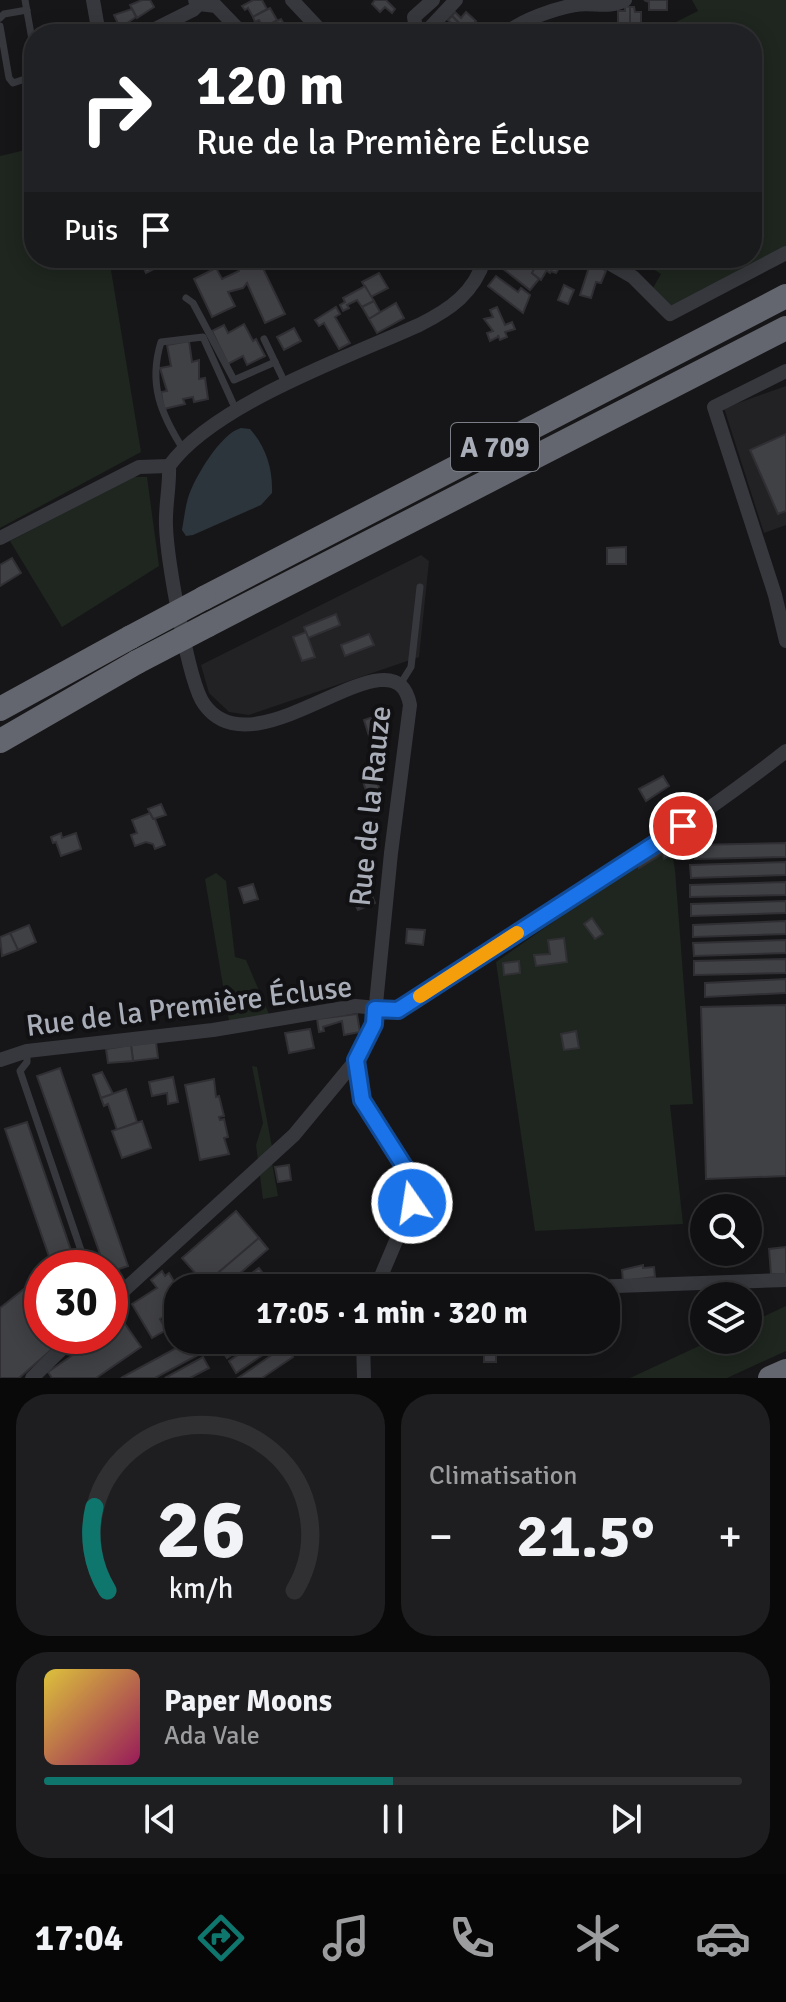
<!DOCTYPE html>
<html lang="fr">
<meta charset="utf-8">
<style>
body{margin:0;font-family:Signika,sans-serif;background:#1e1e20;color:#f1f3f6;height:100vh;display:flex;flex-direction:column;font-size:30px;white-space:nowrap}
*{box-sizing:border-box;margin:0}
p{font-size:26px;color:#9c9d9f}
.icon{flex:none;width:44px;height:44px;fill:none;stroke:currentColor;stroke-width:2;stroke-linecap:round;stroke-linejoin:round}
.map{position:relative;height:1378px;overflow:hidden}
.panel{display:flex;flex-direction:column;gap:16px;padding:16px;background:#09090a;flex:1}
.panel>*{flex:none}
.banner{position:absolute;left:24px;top:24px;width:738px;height:244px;border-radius:32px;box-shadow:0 4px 20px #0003,0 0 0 2px #303032;background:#202124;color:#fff;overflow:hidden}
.tools{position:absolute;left:690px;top:1194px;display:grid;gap:16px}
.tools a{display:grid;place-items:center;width:72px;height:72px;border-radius:50%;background:#101012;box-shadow:0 4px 20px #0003,0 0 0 2px #303032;font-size:40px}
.speed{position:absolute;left:24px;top:1250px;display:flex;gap:16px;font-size:40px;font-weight:700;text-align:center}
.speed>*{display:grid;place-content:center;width:104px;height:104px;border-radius:50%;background:#101012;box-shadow:0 4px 20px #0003,0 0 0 2px #303032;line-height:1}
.speed .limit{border:12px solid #d22;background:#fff;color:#111}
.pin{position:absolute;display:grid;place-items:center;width:68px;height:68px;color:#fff;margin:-34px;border:4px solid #fff;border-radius:50%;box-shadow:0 2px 8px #0007}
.me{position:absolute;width:88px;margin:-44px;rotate:347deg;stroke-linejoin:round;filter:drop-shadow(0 0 6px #0008)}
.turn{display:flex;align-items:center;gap:28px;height:168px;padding:0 40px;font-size:36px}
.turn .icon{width:104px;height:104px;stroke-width:2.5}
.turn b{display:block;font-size:56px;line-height:68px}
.then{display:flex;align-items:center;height:76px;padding:0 40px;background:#0003;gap:16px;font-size:30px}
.big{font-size:60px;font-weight:800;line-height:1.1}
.panel .tile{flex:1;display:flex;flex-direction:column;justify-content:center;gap:12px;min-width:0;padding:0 28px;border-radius:32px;background:#1e1e20}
.panel .dial{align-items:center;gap:0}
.dial svg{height:208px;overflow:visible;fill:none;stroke:#303032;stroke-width:7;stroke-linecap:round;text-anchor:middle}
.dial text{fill:#f1f3f6;stroke:none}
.song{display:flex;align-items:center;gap:24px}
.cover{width:96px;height:96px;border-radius:12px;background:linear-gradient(135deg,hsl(50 70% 55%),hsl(330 70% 35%))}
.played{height:8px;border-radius:4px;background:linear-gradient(90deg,#0f766e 50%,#303032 50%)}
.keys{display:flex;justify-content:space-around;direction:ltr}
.heat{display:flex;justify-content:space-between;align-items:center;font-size:44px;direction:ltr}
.panel .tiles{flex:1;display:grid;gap:16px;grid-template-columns:1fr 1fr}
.tile:last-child{grid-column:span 2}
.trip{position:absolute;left:164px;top:1274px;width:456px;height:80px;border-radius:32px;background:#101012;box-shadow:0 4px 20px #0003,0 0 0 2px #303032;font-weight:800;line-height:80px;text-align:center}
.tab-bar{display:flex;height:128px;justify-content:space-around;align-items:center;background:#060607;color:#9c9d9f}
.tab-bar .icon{width:56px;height:56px}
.tab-bar .selected{color:#0f766e}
.tab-bar b{font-size:36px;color:#f1f3f6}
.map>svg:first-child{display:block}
.built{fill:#222225}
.green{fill:#1e261f}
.water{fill:#2c353c}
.building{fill:#404145;stroke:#303034;stroke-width:2}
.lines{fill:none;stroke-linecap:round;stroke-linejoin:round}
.service{stroke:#37383d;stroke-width:7}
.minor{stroke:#37383d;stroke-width:14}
.motorway{stroke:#63666e;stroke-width:24}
.motorway-bridge{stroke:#63666e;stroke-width:24}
.route-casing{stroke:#114b97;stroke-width:20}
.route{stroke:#1a73e8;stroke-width:14}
.slow{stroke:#f59e0b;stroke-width:14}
.labels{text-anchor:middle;stroke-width:8;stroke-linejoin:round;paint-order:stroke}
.shield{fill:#111113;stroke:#7b7e86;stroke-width:2}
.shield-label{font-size:28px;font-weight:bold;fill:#a8adb8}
.street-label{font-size:30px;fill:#a8adb8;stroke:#111113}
</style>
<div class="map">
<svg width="786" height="1378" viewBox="0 0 786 1378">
<rect width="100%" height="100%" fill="#161618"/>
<g class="built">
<path d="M 786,386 L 786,525 L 764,533 L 724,408 Z"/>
<path d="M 421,555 L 429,561 L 419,657 L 249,715 L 229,712 L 209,693 L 201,665 Z"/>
</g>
<g class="green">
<path d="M 692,0 L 786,0 L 786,248 L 671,306 L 653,288 L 661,274 L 635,258 L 752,258 L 752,34 L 652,34 L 698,11 Z"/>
<path d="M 34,148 L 34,258 L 109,258 L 141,452 L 0,528 L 0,156 Z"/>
<path d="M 133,477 L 147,477 L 159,566 L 62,627 L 10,541 Z"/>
<path d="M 670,840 L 675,870 L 693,1104 L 670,1105 L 683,1224 L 535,1231 L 496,962 Z"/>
<path d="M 216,873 L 226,881 L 235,957 L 246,960 L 269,1014 L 229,1021 L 205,879 Z"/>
<path d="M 252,1066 L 257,1067 L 272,1147 L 272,1163 L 278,1196 L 263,1199 L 256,1145 L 263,1123 Z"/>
<path d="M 786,1306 L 786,1351 L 727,1378 L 630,1378 L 712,1340 L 748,1340 L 748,1324 Z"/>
</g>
<path class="water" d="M 241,428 L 250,429 C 266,447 273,469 272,493 L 261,505 L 193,535 L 186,536 L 182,530 C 184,519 185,508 188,498 C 194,478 221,433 241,428 Z"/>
<g class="building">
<path d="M 142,0 L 150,0 L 154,7 L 137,18 L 130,5 Z"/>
<path d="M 253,0 L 262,0 L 267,9 L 253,17 L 248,8 L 245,10 L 242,6 Z"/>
<path d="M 375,0 L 386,0 L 395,9 L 392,13 L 385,7 L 380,12 L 372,4 Z"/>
<path d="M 644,0 L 667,0 L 667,10 L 649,10 L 649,2 Z"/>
<path d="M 625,6 L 630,7 L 630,27 L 618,27 L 618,11 L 625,11 Z"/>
<path d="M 630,7 L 634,7 L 635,12 L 641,12 L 641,27 L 630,27 Z"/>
<path d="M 270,8 L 277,20 L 263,28 L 259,20 L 255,22 L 253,17 Z"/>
<path d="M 132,9 L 136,17 L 120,28 L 114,15 Z"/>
<path d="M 455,12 L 461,18 L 466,12 L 476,21 L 467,31 L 452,16 Z"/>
<path d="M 452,16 L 467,31 L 463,34 L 453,34 L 450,31 L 454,26 L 448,20 Z"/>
<path d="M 281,19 L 288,31 L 282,34 L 266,32 L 263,28 Z"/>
<path d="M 139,258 L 156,258 L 160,266 L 146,273 Z"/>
<path d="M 247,258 L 258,258 L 285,314 L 265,323 L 247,283 L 243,288 L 228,292 L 235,306 L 212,317 L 194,279 L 216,268 L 222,279 L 239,271 L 236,264 Z"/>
<path d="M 509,258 L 540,258 L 532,273 L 539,279 L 530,290 L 502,268 Z"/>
<path d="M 540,258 L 551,258 L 561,265 L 556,273 L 551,271 L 550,273 L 546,270 L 549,266 L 539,260 Z"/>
<path d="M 585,259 L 606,271 L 601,283 L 596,282 L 591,298 L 580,295 L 589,267 L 582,263 Z"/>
<path d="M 539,260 L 549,266 L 541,280 L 532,273 Z"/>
<path d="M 379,273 L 388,288 L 371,297 L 362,282 Z"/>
<path d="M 496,276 L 518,292 L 521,288 L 530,295 L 523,313 L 488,286 Z"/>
<path d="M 564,285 L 574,290 L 568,304 L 558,300 Z"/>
<path d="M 365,286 L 374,301 L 362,307 L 357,300 L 347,305 L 349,308 L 343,311 L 340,305 L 345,302 L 343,298 Z"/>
<path d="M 374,301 L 380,312 L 369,319 L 362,307 Z"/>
<path d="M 396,303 L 404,318 L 377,333 L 369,319 Z"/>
<path d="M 336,307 L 340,314 L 335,317 L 350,343 L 339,349 L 324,323 L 319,326 L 315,320 Z"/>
<path d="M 497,307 L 505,325 L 512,322 L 515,329 L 505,332 L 507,337 L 500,340 L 498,335 L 498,337 L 490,341 L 487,333 L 493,331 L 484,319 L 493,317 L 490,310 Z"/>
<path d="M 244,324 L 253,341 L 256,339 L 265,356 L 247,365 L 243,356 L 228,364 L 212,331 L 224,325 L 228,333 Z"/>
<path d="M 294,328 L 301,341 L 284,350 L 277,337 Z"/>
<path d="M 189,341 L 192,362 L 199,360 L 199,379 L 205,378 L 208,399 L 194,402 L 193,397 L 183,399 L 185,404 L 164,409 L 161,392 L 167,391 L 160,368 L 171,366 L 167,345 Z"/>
<path d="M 786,434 L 786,511 L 778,514 L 750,450 Z"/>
<path d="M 626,547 L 626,564 L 607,564 L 607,548 Z"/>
<path d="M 12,558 L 21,573 L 0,586 L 0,565 Z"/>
<path d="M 336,614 L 340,625 L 308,638 L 304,627 Z"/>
<path d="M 306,632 L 315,657 L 302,661 L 293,637 Z"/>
<path d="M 369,634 L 374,645 L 345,656 L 341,645 Z"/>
<path d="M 381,714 L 388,734 L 370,739 L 364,720 Z"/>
<path d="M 374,775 L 381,792 L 368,796 L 362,779 Z"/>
<path d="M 663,776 L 669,786 L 646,801 L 639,789 Z"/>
<path d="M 161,804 L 166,815 L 153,819 L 148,809 Z"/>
<path d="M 150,813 L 153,819 L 155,819 L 165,845 L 155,849 L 153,844 L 146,842 L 135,846 L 131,835 L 137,833 L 132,820 Z"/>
<path d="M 61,833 L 62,838 L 76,833 L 81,849 L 61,856 L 56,842 L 53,843 L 51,837 Z"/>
<path d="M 670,840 L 672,854 L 664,859 L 662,854 L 639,868 L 638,861 Z"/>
<path d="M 786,843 L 786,857 L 695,859 L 694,845 Z"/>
<path d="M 786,862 L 786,875 L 691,878 L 690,865 Z"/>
<path d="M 786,882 L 786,895 L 690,897 L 690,885 Z"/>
<path d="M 253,884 L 258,899 L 244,903 L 239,888 Z"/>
<path d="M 371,893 L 375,903 L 358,910 L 353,900 Z"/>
<path d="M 786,901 L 786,913 L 691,916 L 691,904 Z"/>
<path d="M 592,918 L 603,934 L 595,939 L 584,924 Z"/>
<path d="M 786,921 L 786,934 L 693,937 L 693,925 Z"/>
<path d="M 29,925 L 36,942 L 18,950 L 10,933 Z"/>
<path d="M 407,929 L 425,930 L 423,945 L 406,943 Z"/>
<path d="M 10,933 L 18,950 L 2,956 L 0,937 Z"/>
<path d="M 564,938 L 567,962 L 536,966 L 534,955 L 550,954 L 548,940 Z"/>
<path d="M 786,940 L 786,953 L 694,956 L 693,943 Z"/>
<path d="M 786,959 L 786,973 L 694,975 L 694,961 Z"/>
<path d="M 519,961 L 520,973 L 504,975 L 503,963 Z"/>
<path d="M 786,979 L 786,993 L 705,997 L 705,983 Z"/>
<path d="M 786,1005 L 786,1176 L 706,1179 L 701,1007 Z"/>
<path d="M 357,1014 L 360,1032 L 344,1035 L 342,1021 L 323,1027 L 324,1031 L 319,1032 L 317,1019 Z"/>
<path d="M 310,1029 L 314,1048 L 289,1053 L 285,1033 Z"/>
<path d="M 576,1031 L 579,1048 L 564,1050 L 561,1034 Z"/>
<path d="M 156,1042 L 158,1058 L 133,1061 L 131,1045 Z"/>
<path d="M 131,1045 L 133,1061 L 108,1063 L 106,1049 Z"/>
<path d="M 60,1068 L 128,1266 L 110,1272 L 110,1268 L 105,1268 L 37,1076 Z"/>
<path d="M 102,1072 L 113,1094 L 101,1098 L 93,1075 Z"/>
<path d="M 173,1077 L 178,1102 L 168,1104 L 167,1093 L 152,1096 L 149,1082 Z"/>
<path d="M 214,1079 L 216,1097 L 219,1096 L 224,1116 L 219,1117 L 220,1120 L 224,1119 L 228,1137 L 224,1138 L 229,1154 L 200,1160 L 185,1085 Z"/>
<path d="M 126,1089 L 137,1122 L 117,1130 L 108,1104 L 104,1106 L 101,1098 Z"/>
<path d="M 142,1121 L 151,1148 L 122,1158 L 112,1131 Z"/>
<path d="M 27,1122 L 76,1265 L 68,1268 L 53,1268 L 5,1129 Z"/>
<path d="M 289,1165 L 291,1180 L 278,1182 L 275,1167 Z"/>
<path d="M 236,1211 L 259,1238 L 205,1284 L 182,1258 Z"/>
<path d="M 259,1238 L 268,1249 L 223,1288 L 209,1288 L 205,1284 Z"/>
<path d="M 786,1247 L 786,1274 L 771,1274 L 769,1249 Z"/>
<path d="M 643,1265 L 643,1268 L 654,1267 L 655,1277 L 623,1281 L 622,1270 Z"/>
<path d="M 259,1268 L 265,1276 L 265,1286 L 262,1288 L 231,1288 Z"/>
<path d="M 162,1271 L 165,1276 L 169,1273 L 178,1288 L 178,1308 L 160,1319 L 166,1330 L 152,1338 L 132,1304 L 157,1288 L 151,1280 Z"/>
<path d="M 39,1277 L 42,1282 L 42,1336 L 67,1336 L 19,1378 L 0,1378 L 0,1308 Z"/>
<path d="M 123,1321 L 141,1347 L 96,1378 L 52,1378 L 48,1372 L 101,1336 L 110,1336 L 110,1330 Z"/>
<path d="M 191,1340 L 200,1354 L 155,1378 L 121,1378 Z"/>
<path d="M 225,1340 L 253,1340 L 227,1358 L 218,1345 Z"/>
<path d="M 260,1340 L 285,1340 L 236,1373 L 229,1361 Z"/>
<rect x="484" y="1340" width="12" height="22"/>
<path d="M 285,1346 L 293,1357 L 262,1378 L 238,1378 Z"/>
<path d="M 203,1357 L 209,1368 L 190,1378 L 165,1378 Z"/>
</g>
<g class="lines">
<g class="service">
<path d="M 25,0 L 34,51"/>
<path d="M 0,18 L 4,14 L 27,10"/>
<path d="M 0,26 L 9,78 L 13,83 L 34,76"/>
<path d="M 186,298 L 193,303 L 234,380 L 275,362"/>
<path d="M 264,339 L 285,383"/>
<path d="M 183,449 C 161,414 148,384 161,342 L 203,337 L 236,410"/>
<path d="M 401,683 L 411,667 L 420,587"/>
<path d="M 27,1052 L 27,1062 L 20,1071 L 87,1268"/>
</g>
<g class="minor">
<path d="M 93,0 L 99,34"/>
<path d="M 195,0 L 199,4 L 216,6 L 243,34"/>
<path d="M 292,0 L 324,34"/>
<path d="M 145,34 L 193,10 L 199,4"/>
<path d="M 417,34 L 414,17 L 433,0"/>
<path d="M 424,34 L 456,0"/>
<path d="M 505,34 C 522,20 553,9 575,5 C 592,2 610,9 625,0"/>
<path d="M 600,258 L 633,277 L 670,314 L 786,253"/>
<path d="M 786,371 L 714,407 L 775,595 L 786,641"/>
<path d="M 169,466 C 170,486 165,506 166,526 C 167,557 188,682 204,704 C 256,778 395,622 410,705 L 391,853 L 374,1024 L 356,1060 L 362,1100 L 409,1174 L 412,1203 L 376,1288"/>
<path d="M 169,466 C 214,404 348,357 419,325 C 451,309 474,293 485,258"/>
<path d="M 0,538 L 139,467 L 169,466"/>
<path d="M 0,1060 L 27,1051 L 213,1030 L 356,1006 L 398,1010 C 528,926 664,847 786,751"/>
<path d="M 376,1287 L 561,1288 L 786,1280"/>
<path d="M 110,1303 L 294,1135 L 356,1060"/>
<path d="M 363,1340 L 364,1378"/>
<path d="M 32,1378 L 75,1336"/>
</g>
<g class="motorway">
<path d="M 204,598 L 786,296"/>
<path d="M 208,625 L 786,328"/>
<path d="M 0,709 L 131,637"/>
<path d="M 0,741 L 137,662"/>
<path d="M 770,1378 L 786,1371"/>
</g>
<g class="motorway-bridge">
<path d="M 131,637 L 204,598"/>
<path d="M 137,662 L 208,625"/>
</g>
</g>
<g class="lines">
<defs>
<path id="route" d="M 412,1203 L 409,1174 L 362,1100 L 356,1060 L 374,1024 L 375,1009 L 398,1010 L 683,826"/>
</defs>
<use href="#route" class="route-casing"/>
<use href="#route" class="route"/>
<path class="slow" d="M 420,996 L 517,933"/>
</g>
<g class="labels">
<rect class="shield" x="451" y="423" width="88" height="48" rx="6"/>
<g class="shield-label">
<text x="495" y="457">A 709</text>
</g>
<g class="street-label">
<text transform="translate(370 806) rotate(-84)" y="10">Rue de la Rauze</text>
<text transform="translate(189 1006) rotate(-7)" y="10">Rue de la Première Écluse</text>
</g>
</g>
</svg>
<div class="tools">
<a><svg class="icon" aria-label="search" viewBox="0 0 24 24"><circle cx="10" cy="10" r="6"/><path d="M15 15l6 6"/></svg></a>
<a><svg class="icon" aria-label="layers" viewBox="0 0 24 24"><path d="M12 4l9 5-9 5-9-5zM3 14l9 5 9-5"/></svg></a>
</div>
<div class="speed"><div class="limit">30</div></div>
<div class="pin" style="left:683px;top:826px;background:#d93025"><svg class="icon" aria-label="arrive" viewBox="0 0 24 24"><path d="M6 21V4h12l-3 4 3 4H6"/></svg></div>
<svg class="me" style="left:412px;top:1203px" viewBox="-20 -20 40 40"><circle r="17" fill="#1a73e8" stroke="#fff" stroke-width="3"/><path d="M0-11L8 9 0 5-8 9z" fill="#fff"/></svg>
<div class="trip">17:05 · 1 min · 320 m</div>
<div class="banner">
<div class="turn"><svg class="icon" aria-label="right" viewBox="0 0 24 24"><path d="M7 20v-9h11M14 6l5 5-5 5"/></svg><div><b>120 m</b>Rue de la Première Écluse</div></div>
<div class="then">Puis<svg class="icon" aria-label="arrive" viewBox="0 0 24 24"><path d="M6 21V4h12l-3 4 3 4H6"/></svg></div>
</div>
</div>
<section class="panel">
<div class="tiles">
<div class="tile dial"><svg viewBox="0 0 100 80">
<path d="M14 69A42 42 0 1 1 86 69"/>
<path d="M14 69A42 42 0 0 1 9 37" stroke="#0f766e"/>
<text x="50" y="56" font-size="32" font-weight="700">26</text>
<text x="50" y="72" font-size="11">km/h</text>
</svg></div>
<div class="tile"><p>Climatisation</p>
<div class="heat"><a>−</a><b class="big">21.5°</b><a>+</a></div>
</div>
<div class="tile">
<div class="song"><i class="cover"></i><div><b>Paper Moons</b><p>Ada Vale</p></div></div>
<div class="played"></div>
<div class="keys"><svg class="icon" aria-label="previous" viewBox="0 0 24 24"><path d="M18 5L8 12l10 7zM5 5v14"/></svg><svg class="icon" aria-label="pause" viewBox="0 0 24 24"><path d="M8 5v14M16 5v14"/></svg><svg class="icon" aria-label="next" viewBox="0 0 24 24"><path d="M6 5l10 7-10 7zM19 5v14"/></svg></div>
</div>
</div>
</section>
<nav class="tab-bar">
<b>17:04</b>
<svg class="icon selected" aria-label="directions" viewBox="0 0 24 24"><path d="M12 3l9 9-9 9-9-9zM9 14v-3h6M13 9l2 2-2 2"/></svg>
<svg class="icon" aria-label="music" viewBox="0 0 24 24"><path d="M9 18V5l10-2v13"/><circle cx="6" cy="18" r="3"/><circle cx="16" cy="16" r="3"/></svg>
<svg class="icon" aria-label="phone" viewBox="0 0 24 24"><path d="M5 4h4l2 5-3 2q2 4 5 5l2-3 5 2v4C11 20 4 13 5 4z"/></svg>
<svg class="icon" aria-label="climate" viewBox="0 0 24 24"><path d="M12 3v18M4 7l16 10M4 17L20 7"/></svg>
<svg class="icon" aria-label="car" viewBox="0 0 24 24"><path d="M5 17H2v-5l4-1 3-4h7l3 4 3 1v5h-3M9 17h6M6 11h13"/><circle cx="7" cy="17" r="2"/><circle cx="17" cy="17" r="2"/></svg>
</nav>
